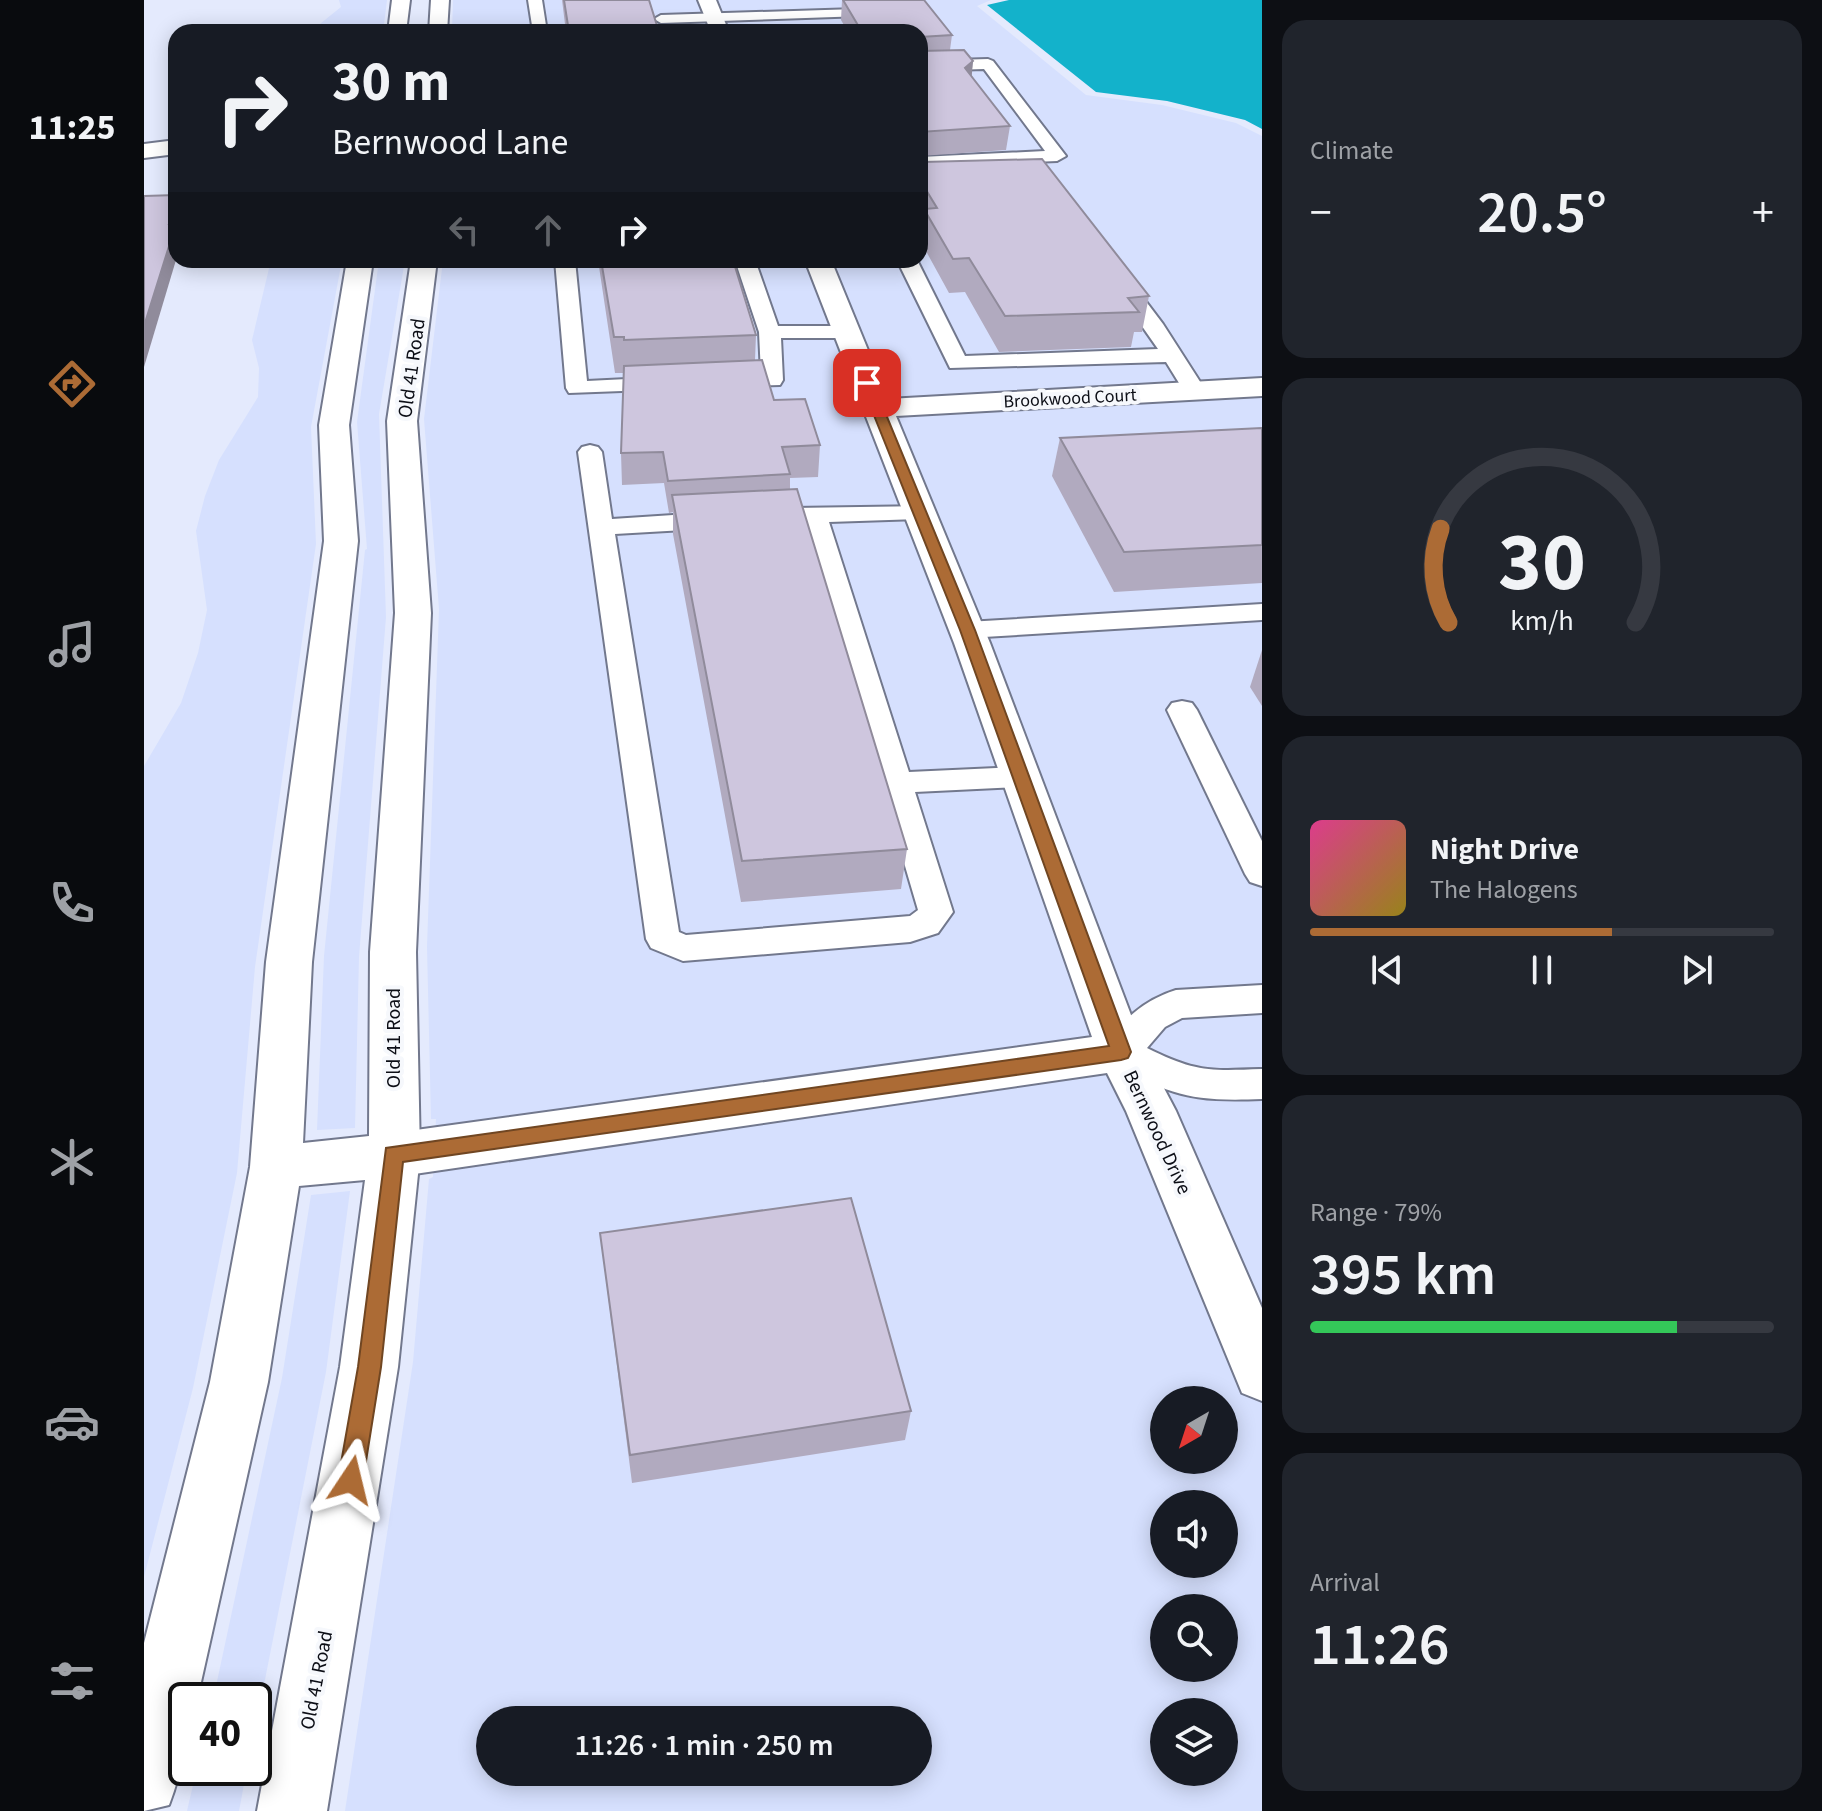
<!DOCTYPE html>
<meta charset="utf-8">
<style>
body{margin:0;font-family:"Source Sans 3",sans-serif;background:#20242c;color:#f1f3f6;height:100vh;display:flex;flex-direction:column;font-size:30px;white-space:nowrap}
*{box-sizing:border-box;margin:0}
p{font-size:26px;color:#9ea1a6}
.icon{flex:none;width:44px;height:44px;fill:none;stroke:currentColor;stroke-width:2;stroke-linecap:round;stroke-linejoin:round}
.map{position:relative;flex:1;overflow:hidden}
.panel{display:flex;flex-direction:column;gap:20px;padding:20px;background:#0d0f14;width:560px}
.panel>*{flex:none}
.top-card{position:absolute;left:24px;top:24px;width:760px;height:244px;border-radius:24px;box-shadow:0 4px 20px #0003;background:#171b24;color:#f1f3f6;overflow:hidden}
.needle{width:52px;rotate:219deg}
.buttons{position:absolute;left:1006px;top:1386px;display:grid;gap:16px}
.buttons a{display:grid;place-items:center;width:88px;height:88px;border-radius:50%;background:#171b24;box-shadow:0 4px 20px #0003;font-size:40px}
.speed{position:absolute;left:24px;top:1682px;display:flex;gap:16px;font-size:40px;font-weight:700;text-align:center}
.speed>*{display:grid;place-content:center;width:104px;height:104px;border-radius:50%;background:#171b24;box-shadow:0 4px 20px #0003;line-height:1}
.speed .limit{border:4px solid #111;border-radius:12px;background:#fff;color:#111}
.pin{position:absolute;display:grid;place-items:center;width:68px;height:68px;color:#fff;margin:-34px;border-radius:16px;box-shadow:0 4px 12px #0006}
.me{position:absolute;width:88px;margin:-44px;rotate:10deg;stroke-linejoin:round;filter:drop-shadow(0 0 6px #0008)}
.turn{display:flex;align-items:center;gap:28px;height:168px;padding:0 32px;font-size:36px}
.turn .icon{width:104px;height:104px;stroke-width:2.5}
.turn b{display:block;font-size:56px;line-height:68px}
.lanes{display:flex;align-items:center;height:76px;padding:0 32px;background:#0003;justify-content:center;gap:40px;direction:ltr}
.lanes .off{opacity:.35}
.big{font-size:60px;font-weight:600;line-height:1.1}
.panel .widget{flex:1;display:flex;flex-direction:column;justify-content:center;gap:12px;min-width:0;padding:0 28px;border-radius:24px;background:#20242c}
.panel .dial{align-items:center;gap:0}
.dial svg{height:208px;overflow:visible;fill:none;stroke:#363941;stroke-width:7;stroke-linecap:round;text-anchor:middle}
.dial text{fill:#f1f3f6;stroke:none}
.song{display:flex;align-items:center;gap:24px}
.cover{width:96px;height:96px;border-radius:12px;background:linear-gradient(135deg,hsl(330 70% 55%),hsl(50 70% 35%))}
.played{height:8px;border-radius:4px;background:linear-gradient(90deg,#ac6b35 65%,#363941 65%)}
.keys{display:flex;justify-content:space-around;direction:ltr}
.heat{display:flex;justify-content:space-between;align-items:center;font-size:44px;direction:ltr}
.charge{height:12px;border-radius:6px;background:linear-gradient(90deg,#34c759 79%,#363941 0)}
.trip{position:absolute;left:332px;top:1706px;width:456px;height:80px;border-radius:40px;background:#171b24;box-shadow:0 4px 20px #0003;font-weight:600;line-height:80px;text-align:center}
main{display:flex;flex:1;min-height:0}
.tabs{display:flex;flex-direction:column;width:144px;justify-content:space-around;align-items:center;background:#090b0e;color:#9ea1a6}
.tabs .icon{width:56px;height:56px}
.tabs .current{color:#ac6b35}
.tabs b{font-size:36px;color:#f1f3f6}
.map>svg:first-child{display:block}
.built{fill:#d6e0fe;fill-rule:evenodd}
.water{fill:#13b2cb}
.lines{fill:none;stroke-linecap:round;stroke-linejoin:round}
.lane-casing{stroke:#72788d;stroke-width:4}
.street-casing{stroke:#72788d;stroke-width:4}
.secondary-casing{stroke:#72788d;stroke-width:4}
.lane{fill:#fff;fill-rule:evenodd}
.street{fill:#fff;fill-rule:evenodd}
.secondary{fill:#fff;fill-rule:evenodd}
.wall{fill:#b1aabf}
.shaded-wall{fill:#908b9b}
.building{fill:#cec6de;stroke:#908b9b;stroke-width:2}
.route{fill:#ac6b35;stroke:#704622;stroke-width:2}
.labels{text-anchor:middle;stroke-width:8;stroke-linejoin:round;paint-order:stroke}
.far-street-label{font-size:18px;fill:#0c0e16;stroke:#f6f8fc}
.street-label{font-size:20px;fill:#0c0e16;stroke:#f6f8fc}
</style>
<main>
<nav class="tabs">
<b>11:25</b>
<svg class="icon current" aria-label="directions" viewBox="0 0 24 24"><path d="M12 3l9 9-9 9-9-9zM9 14v-3h6M13 9l2 2-2 2"/></svg>
<svg class="icon" aria-label="music" viewBox="0 0 24 24"><path d="M9 18V5l10-2v13"/><circle cx="6" cy="18" r="3"/><circle cx="16" cy="16" r="3"/></svg>
<svg class="icon" aria-label="phone" viewBox="0 0 24 24"><path d="M5 4h4l2 5-3 2q2 4 5 5l2-3 5 2v4C11 20 4 13 5 4z"/></svg>
<svg class="icon" aria-label="climate" viewBox="0 0 24 24"><path d="M12 3v18M4 7l16 10M4 17L20 7"/></svg>
<svg class="icon" aria-label="car" viewBox="0 0 24 24"><path d="M5 17H2v-5l4-1 3-4h7l3 4 3 1v5h-3M9 17h6M6 11h13"/><circle cx="7" cy="17" r="2"/><circle cx="17" cy="17" r="2"/></svg>
<svg class="icon" aria-label="filters" viewBox="0 0 24 24"><path d="M4 7h16M4 17h16"/><circle cx="9" cy="7" r="2"/><circle cx="15" cy="17" r="2"/></svg>
</nav>
<div class="map">
<svg width="1118" height="1811" viewBox="0 0 1118 1811">
<rect width="100%" height="100%" fill="#e4eafd"/>
<g class="built">
<path d="M 195,0 L 243,0 L 239,32 L 166,32 L 197,7 Z"/>
<path d="M 309,0 L 847,0 L 833,6 L 942,95 L 1018,105 L 1092,123 L 1118,136 L 1118,1811 L 201,1811 L 269,1362 L 285,1179 L 289,1177 L 292,1119 L 287,1119 L 283,947 L 295,609 L 280,419 L 299,260 L 776,260 L 776,32 L 308,32 ZM 1020,1400 L 1080,1400 L 1080,1460 L 1020,1460 ZM 1020,1504 L 1080,1504 L 1080,1564 L 1020,1564 ZM 1020,1608 L 1080,1608 L 1080,1668 L 1020,1668 ZM 1020,1712 L 1080,1712 L 1080,1772 L 1020,1772 ZM 346,1720 L 774,1720 L 774,1772 L 346,1772 Z"/>
<path d="M 127,260 L 198,260 L 167,427 L 172,544 L 111,967 L 93,1173 L 49,1388 L 0,1577 L 0,766 L 37,703 L 54,653 L 63,610 L 52,531 L 61,496 L 75,460 L 114,397 L 115,368 L 108,340 Z"/>
<path d="M 235,260 L 261,260 L 235,414 L 242,617 L 215,957 L 211,1128 L 173,1130 L 180,956 L 221,550 L 223,549 L 213,422 Z"/>
<path d="M 206,1191 L 182,1372 L 110,1735 L 110,1700 L 69,1700 L 138,1378 L 167,1195 Z"/>
<path d="M 53,1768 L 103,1768 L 95,1811 L 43,1811 Z"/>
</g>
<path class="water" d="M 865,0 L 1118,0 L 1118,129 L 1101,120 L 1023,101 L 952,92 L 843,5 Z"/>
<g class="lines">
<defs>
<g id="lane">
<path d="M 384,0 L 398,0 L 403,32 L 389,32 Z"/>
<path d="M 744,8 L 749,9 L 749,15 L 517,23 L 510,19 L 517,15 Z"/>
<path d="M 844,59 L 849,61 L 922,156 L 913,161 L 776,167 L 776,157 L 901,151 L 840,69 L 776,71 L 776,61 Z"/>
<path d="M 411,260 L 431,260 L 443,381 L 523,377 L 531,379 L 534,384 L 531,389 L 425,393 L 422,388 Z"/>
<path d="M 591,260 L 611,260 L 634,326 L 703,326 L 714,332 L 703,338 L 637,338 L 639,380 L 636,385 L 572,387 L 569,382 L 572,377 L 617,374 L 615,332 Z"/>
<path d="M 753,260 L 773,260 L 821,356 L 1014,349 L 965,279 L 975,273 L 982,275 L 1019,324 L 1062,391 L 1059,396 L 1043,396 L 1022,362 L 806,368 Z"/>
<path d="M 446,445 L 454,447 L 458,452 L 468,519 L 575,512 L 584,515 L 588,520 L 584,525 L 575,528 L 471,534 L 535,932 L 542,935 L 766,916 L 774,910 L 660,523 L 639,521 L 635,516 L 639,511 L 648,508 L 784,506 L 788,511 L 784,516 L 775,519 L 685,522 L 765,772 L 876,767 L 887,770 L 892,777 L 887,784 L 876,787 L 771,792 L 809,912 L 794,933 L 766,942 L 539,961 L 507,948 L 502,939 L 434,452 L 438,447 Z"/>
<path d="M 1118,604 L 1118,620 L 823,638 L 813,636 L 809,630 L 813,624 L 823,622 Z"/>
<path d="M 1038,701 L 1048,703 L 1053,710 L 1118,841 L 1118,886 L 1106,882 L 1101,874 L 1023,710 L 1028,703 Z"/>
<path d="M 1118,985 L 1118,1013 L 1038,1018 L 1021,1027 L 1003,1048 C 1051,1072 1065,1071 1118,1069 L 1118,1099 C 1045,1102 1028,1095 964,1062 L 958,1052 C 974,1022 1000,1000 1032,990 Z"/>
</g>
<g id="street">
<path d="M 554,0 L 572,0 L 585,32 L 567,32 Z"/>
<path d="M 32,140 L 32,154 L 0,158 L 0,144 Z"/>
<path d="M 661,260 L 687,260 L 744,399 L 1118,378 L 1118,396 L 752,416 L 846,643 L 1001,1052 L 1032,1111 L 1118,1308 L 1118,1401 L 1098,1393 L 982,1111 L 963,1073 L 250,1177 L 232,1170 L 224,1155 L 232,1140 L 250,1133 L 948,1037 L 810,643 Z"/>
</g>
<g id="secondary">
<path d="M 248,0 L 266,0 L 262,32 L 244,32 Z"/>
<path d="M 287,0 L 305,0 L 303,32 L 285,32 Z"/>
<path d="M 203,260 L 229,260 L 205,425 L 214,541 L 168,962 L 159,1143 L 225,1136 L 226,952 L 251,613 L 243,421 L 267,260 L 293,260 L 273,421 L 287,613 L 272,952 L 276,1155 L 254,1367 L 183,1811 L 113,1811 L 196,1367 L 221,1180 L 155,1186 L 124,1382 L 53,1700 L 42,1700 C 42,1738 39,1769 25,1805 L 0,1811 L 0,1643 L 66,1382 L 106,1167 L 122,962 L 180,541 L 175,425 Z"/>
</g>
</defs>
<use href="#lane" class="lane-casing"/>
<use href="#street" class="street-casing"/>
<use href="#secondary" class="secondary-casing"/>
<use href="#lane" class="lane"/>
<use href="#street" class="street"/>
<use href="#secondary" class="secondary"/>
</g>
<g class="wall">
<path d="M 418,0 L 505,0 L 515,32 L 422,32 Z"/>
<path d="M 698,0 L 808,35 L 806,50 L 829,61 L 827,77 L 866,126 L 862,150 L 776,156 L 776,32 L 704,32 L 697,20 Z"/>
<path d="M 776,158 L 779,162 L 1005,296 L 998,332 L 990,332 L 987,347 L 855,352 L 821,292 L 805,293 L 777,242 L 779,223 L 776,218 Z"/>
<path d="M 454,260 L 589,260 L 612,335 L 611,360 L 630,400 L 676,445 L 674,477 L 646,478 L 646,489 L 763,849 L 757,889 L 597,902 L 529,534 L 529,512 L 525,513 L 520,483 L 478,485 L 477,453 L 480,373 L 471,373 Z"/>
<path d="M 1118,428 L 1118,583 L 970,592 L 908,476 L 916,438 Z"/>
<path d="M 1118,650 L 1118,706 L 1106,687 Z"/>
<path d="M 456,1233 L 767,1411 L 761,1440 L 488,1483 Z"/>
</g>
<g class="shaded-wall">
<path d="M 829,61 L 827,84 L 821,68 Z"/>
<path d="M 32,206 L 32,260 L 0,367 L 0,326 L 25,224 Z"/>
</g>
<g class="building">
<path d="M 420,0 L 505,0 L 515,32 L 425,32 Z"/>
<path d="M 699,0 L 780,0 L 808,35 L 776,37 L 776,32 L 718,32 Z"/>
<path d="M 776,43 L 776,51 L 820,50 L 829,61 L 821,68 L 866,126 L 776,132 Z"/>
<path d="M 776,158 L 779,162 L 898,159 L 1005,296 L 984,298 L 995,312 L 861,316 L 825,258 L 809,259 L 780,209 L 793,208 L 776,180 Z"/>
<path d="M 32,195 L 32,206 L 25,224 L 32,224 L 0,326 L 0,196 Z"/>
<path d="M 457,260 L 589,260 L 612,335 L 480,340 L 480,337 L 470,337 Z"/>
<path d="M 618,360 L 630,400 L 661,399 L 676,445 L 638,447 L 646,474 L 524,481 L 519,452 L 477,453 L 480,366 Z"/>
<path d="M 1118,428 L 1118,545 L 980,552 L 916,438 Z"/>
<path d="M 653,489 L 763,849 L 598,861 L 528,495 Z"/>
<path d="M 707,1198 L 767,1411 L 486,1455 L 456,1233 Z"/>
</g>
<path class="route" d="M 723,379 L 729,383 L 831,630 L 987,1052 L 984,1058 L 977,1060 L 259,1162 L 237,1367 L 219,1480 L 215,1489 L 207,1492 L 198,1489 L 194,1480 L 214,1367 L 242,1148 L 965,1046 L 816,630 L 717,383 Z"/>
<g class="labels">
<g class="far-street-label">
<text transform="translate(926 398) rotate(-3)" y="6">Brookwood Court</text>
</g>
<g class="street-label">
<text transform="translate(267 368) rotate(-82)" y="7">Old 41 Road</text>
<text transform="translate(249 1038) rotate(-90)" y="7">Old 41 Road</text>
<text transform="translate(1014 1132) rotate(65)" y="7">Bernwood Drive</text>
<text transform="translate(172 1680) rotate(-79)" y="7">Old 41 Road</text>
</g>
</g>
</svg>
<div class="buttons">
<a><svg class="needle" viewBox="-14 -14 28 28"><path d="M0-13l5 13h-10z" fill="#e53935"/><path d="M0 13l5-13h-10z" fill="#9ea1a6"/></svg></a>
<a><svg class="icon" aria-label="sound" viewBox="0 0 24 24"><path d="M4 9h4l5-4v14l-5-4H4zM17 9q2 3 0 6"/></svg></a>
<a><svg class="icon" aria-label="search" viewBox="0 0 24 24"><circle cx="10" cy="10" r="6"/><path d="M15 15l6 6"/></svg></a>
<a><svg class="icon" aria-label="layers" viewBox="0 0 24 24"><path d="M12 4l9 5-9 5-9-5zM3 14l9 5 9-5"/></svg></a>
</div>
<div class="speed"><div class="limit">40</div></div>
<div class="pin" style="left:723px;top:383px;background:#d93025"><svg class="icon" aria-label="arrive" viewBox="0 0 24 24"><path d="M6 21V4h12l-3 4 3 4H6"/></svg></div>
<svg class="me" style="left:207px;top:1480px" viewBox="-20 -20 40 40"><path d="M0-17L14 15 0 8-14 15z" fill="#ac6b35" stroke="#fff" stroke-width="4"/></svg>
<div class="trip">11:26 · 1 min · 250 m</div>
<div class="top-card">
<div class="turn"><svg class="icon" aria-label="right" viewBox="0 0 24 24"><path d="M7 20v-9h11M14 6l5 5-5 5"/></svg><div><b>30 m</b>Bernwood Lane</div></div>
<div class="lanes"><svg class="icon off" aria-label="left" viewBox="0 0 24 24"><path d="M17 20v-9H6M10 6l-5 5 5 5"/></svg><svg class="icon off" aria-label="ahead" viewBox="0 0 24 24"><path d="M12 20V5M6 11l6-6 6 6"/></svg><svg class="icon" aria-label="right" viewBox="0 0 24 24"><path d="M7 20v-9h11M14 6l5 5-5 5"/></svg></div>
</div>
</div>
<section class="panel">
<div class="widget"><p>Climate</p>
<div class="heat"><a>−</a><b class="big">20.5°</b><a>+</a></div>
</div>
<div class="widget dial"><svg viewBox="0 0 100 80">
<path d="M14 69A42 42 0 1 1 86 69"/>
<path d="M14 69A42 42 0 0 1 11 33" stroke="#ac6b35"/>
<text x="50" y="56" font-size="32" font-weight="700">30</text>
<text x="50" y="72" font-size="11">km/h</text>
</svg></div>
<div class="widget">
<div class="song"><i class="cover"></i><div><b>Night Drive</b><p>The Halogens</p></div></div>
<div class="played"></div>
<div class="keys"><svg class="icon" aria-label="previous" viewBox="0 0 24 24"><path d="M18 5L8 12l10 7zM5 5v14"/></svg><svg class="icon" aria-label="pause" viewBox="0 0 24 24"><path d="M8 5v14M16 5v14"/></svg><svg class="icon" aria-label="next" viewBox="0 0 24 24"><path d="M6 5l10 7-10 7zM19 5v14"/></svg></div>
</div>
<div class="widget"><p>Range · 79%</p><b class="big">395 km</b><div class="charge"></div></div>
<div class="widget"><p>Arrival</p><b class="big">11:26</b></div>
</section>
</main>
